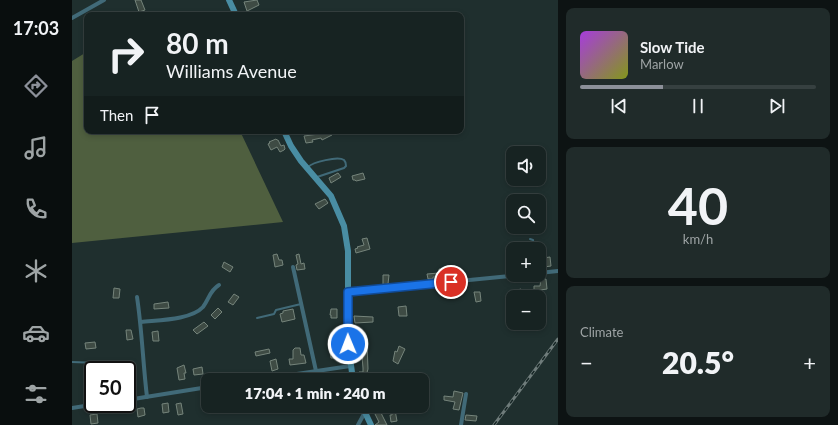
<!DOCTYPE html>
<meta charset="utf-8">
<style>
body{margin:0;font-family:Lato,sans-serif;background:#202b2a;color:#f1f3f6;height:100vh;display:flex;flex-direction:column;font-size:15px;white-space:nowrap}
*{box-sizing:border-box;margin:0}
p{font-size:13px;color:#9ea4a5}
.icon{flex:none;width:22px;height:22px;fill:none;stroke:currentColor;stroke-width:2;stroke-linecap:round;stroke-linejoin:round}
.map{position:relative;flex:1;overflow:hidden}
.drawer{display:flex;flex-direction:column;gap:8px;padding:8px;background:#0d1313;width:280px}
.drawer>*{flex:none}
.banner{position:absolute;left:12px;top:12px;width:380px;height:122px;border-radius:8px;box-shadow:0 2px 6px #0003,0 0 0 1px #364040;background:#172322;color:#f1f3f6;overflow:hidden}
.tools{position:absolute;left:434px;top:146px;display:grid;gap:8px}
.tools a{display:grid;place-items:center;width:40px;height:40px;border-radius:8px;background:#172322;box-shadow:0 2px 6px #0003,0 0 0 1px #364040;font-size:20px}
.speed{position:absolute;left:12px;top:361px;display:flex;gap:8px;font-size:20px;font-weight:700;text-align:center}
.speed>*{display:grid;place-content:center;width:52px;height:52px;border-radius:50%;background:#172322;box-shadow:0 2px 6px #0003,0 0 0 1px #364040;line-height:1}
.speed .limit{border:2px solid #111;border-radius:6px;background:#fff;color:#111}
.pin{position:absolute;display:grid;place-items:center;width:34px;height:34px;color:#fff;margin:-17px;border:2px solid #fff;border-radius:50%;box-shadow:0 1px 4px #0007}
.me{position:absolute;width:44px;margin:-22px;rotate:359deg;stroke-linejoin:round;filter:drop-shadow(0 0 3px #0008)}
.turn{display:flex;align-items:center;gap:14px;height:84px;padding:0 16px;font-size:18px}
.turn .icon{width:52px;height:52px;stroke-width:2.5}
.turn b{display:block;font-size:28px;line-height:34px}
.then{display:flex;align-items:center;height:38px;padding:0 16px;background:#0003;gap:8px;font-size:15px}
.big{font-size:30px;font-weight:800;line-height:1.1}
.drawer .card{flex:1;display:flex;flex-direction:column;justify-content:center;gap:6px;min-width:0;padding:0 14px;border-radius:8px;background:#202b2a}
.drawer .dial{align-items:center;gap:0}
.dial b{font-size:52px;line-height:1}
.song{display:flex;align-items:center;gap:12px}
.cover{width:48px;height:48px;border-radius:6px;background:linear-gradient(135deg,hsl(280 70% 55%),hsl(70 70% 35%))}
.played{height:4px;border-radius:2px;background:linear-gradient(90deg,#8c9099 35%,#364040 35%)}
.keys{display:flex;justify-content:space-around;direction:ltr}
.heat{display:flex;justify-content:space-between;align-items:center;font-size:22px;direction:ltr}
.trip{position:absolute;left:129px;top:373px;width:228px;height:40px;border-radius:8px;background:#172322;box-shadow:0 2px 6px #0003,0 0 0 1px #364040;font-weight:800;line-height:40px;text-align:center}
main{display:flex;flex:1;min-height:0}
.dock{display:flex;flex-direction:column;width:72px;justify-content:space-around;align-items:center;background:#090e0e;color:#9ea4a5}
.dock .icon{width:28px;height:28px}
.dock .current{color:#8c9099}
.dock b{font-size:18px;color:#f1f3f6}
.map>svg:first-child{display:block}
.forest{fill:#4f5f3f}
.building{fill:#3e4b44;stroke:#75847b}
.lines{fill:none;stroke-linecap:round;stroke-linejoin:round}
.service{stroke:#416a78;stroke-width:2}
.minor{stroke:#416a78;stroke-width:4}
.secondary{stroke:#498da3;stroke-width:6}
.rail-casing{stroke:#6f7c7b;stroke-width:3}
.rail{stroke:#152524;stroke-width:1.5;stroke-dasharray:4.5;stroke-linecap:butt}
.route-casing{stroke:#114b97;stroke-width:10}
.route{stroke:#1a73e8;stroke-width:7}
</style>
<main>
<nav class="dock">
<b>17:03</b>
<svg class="icon current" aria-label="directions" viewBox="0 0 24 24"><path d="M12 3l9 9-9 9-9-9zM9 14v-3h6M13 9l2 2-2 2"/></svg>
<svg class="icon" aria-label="music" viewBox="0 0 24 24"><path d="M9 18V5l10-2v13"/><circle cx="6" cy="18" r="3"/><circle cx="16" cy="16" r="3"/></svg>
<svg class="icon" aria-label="phone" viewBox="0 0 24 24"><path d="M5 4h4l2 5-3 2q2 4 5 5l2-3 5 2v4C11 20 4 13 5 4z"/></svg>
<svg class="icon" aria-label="climate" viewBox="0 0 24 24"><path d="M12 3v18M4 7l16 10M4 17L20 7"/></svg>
<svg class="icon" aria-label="car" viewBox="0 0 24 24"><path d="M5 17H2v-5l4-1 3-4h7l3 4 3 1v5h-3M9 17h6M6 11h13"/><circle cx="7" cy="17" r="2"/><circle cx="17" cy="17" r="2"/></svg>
<svg class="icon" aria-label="filters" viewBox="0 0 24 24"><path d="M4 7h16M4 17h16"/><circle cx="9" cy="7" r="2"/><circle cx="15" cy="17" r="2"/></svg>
</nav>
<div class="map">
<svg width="486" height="425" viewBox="0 0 486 425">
<rect width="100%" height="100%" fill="#1f2f2e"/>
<path class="forest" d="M 13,53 L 15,55 L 15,131 L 168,131 L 211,222 L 0,243 L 0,61 Z"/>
<g class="building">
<path d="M 63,0 L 69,0 L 73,10 L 67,12 Z"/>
<path d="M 185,0 L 187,5 L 175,11 L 172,2 Z"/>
<path d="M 253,131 L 258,131 L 260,135 L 250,140 L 249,138 L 240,140 L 241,142 L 234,143 L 232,136 L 247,134 Z"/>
<path d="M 204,139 L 205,140 L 206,140 L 209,146 L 212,145 L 213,149 L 212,150 L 208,152 L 205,147 L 199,150 L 196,144 L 198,143 L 197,142 Z"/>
<path d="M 266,173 L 269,177 L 259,183 L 257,178 Z"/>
<path d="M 291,173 L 293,179 L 284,181 L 283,180 L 281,180 L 280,176 Z"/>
<path d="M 253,199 L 256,203 L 247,209 L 243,204 Z"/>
<path d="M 295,238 L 298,249 L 284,253 L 283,249 L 286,248 L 285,247 L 292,245 L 290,239 Z"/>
<path d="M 205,254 L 207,260 L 210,260 L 211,265 L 203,267 L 201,255 Z"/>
<path d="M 227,254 L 229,264 L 232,263 L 233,269 L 225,270 L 224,265 L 226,264 L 224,255 Z"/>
<path d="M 478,257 L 479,266 L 472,267 L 471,258 Z"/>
<path d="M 152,262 L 161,267 L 158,272 L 150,267 Z"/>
<path d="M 367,269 L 373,269 L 374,276 L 361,277 L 361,279 L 356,279 L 355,274 L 367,273 Z"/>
<path d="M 311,275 L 317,275 L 316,284 L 311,285 Z"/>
<path d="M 469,279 L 474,279 L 475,289 L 462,291 L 462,286 L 468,286 Z"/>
<path d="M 42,288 L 48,289 L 47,298 L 41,298 Z"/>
<path d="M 449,289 L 450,295 L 438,296 L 438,292 Z"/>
<path d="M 402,292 L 408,292 L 409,301 L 404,302 Z"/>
<path d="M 162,294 L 167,297 L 161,305 L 156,302 Z"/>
<path d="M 96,302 L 97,308 L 82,309 L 82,304 Z"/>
<path d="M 334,306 L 335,316 L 327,316 L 326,307 Z"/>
<path d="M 146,308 L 150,312 L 143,319 L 139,315 Z"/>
<path d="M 221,309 L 223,319 L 210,322 L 208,314 L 211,313 L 211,311 Z"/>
<path d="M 259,309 L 265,309 L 265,318 L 259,318 L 259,315 L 258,315 Z"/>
<path d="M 282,316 L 301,317 L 301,322 L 283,323 Z"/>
<path d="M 132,322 L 136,326 L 125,334 L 121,330 Z"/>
<path d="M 54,330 L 59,330 L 61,339 L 55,340 Z"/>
<path d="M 86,331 L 87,341 L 81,341 L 80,332 Z"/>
<path d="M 263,338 L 265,347 L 271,346 L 271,354 L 264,355 L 264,358 L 259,358 L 258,352 L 261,349 L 259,339 Z"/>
<path d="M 23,342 L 24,348 L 14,349 L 13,343 Z"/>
<path d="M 295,344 L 296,369 L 294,376 L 293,376 L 295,380 L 288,380 L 287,372 L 291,372 L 291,368 L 289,345 Z"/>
<path d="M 327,346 L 333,349 L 326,364 L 321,361 L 323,351 L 325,352 Z"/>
<path d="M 223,348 L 228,348 L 229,355 L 232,355 L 234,363 L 218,365 L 217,359 L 221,359 L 221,350 Z"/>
<path d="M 197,349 L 198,353 L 184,356 L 183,352 Z"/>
<path d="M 204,359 L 206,369 L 200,371 L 198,361 Z"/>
<path d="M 112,365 L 114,373 L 112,373 L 113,379 L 107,380 L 105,368 Z"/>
<path d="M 130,367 L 131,374 L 122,375 L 121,369 Z"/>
<path d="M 20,383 L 21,395 L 17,396 L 15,386 L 17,385 L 16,384 Z"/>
<path d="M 382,391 L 391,393 L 387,410 L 381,409 L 383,402 L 372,400 L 372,396 L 381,397 Z"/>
<path d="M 96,403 L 97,412 L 91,413 L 90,404 Z"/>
<path d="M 109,403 L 111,414 L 106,415 L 104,404 Z"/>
<path d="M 69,408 L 72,408 L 73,415 L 66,417 L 65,409 Z"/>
<path d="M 308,410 L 310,415 L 315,425 L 303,425 L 307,422 L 302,412 Z"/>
<path d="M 323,410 L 325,421 L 319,422 L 318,415 L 320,415 L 320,411 Z"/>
<path d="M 25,414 L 26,423 L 19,424 L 18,415 Z"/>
<path d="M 394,415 L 405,416 L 404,421 L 393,420 Z"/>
</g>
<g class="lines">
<g class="service">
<path d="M 236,167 C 241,162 266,156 272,160 C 274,162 274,164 274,166 L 272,168 L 245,177"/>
<path d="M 458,239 L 461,240 L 462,249"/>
<path d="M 185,318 L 202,314 L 204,310 L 229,304"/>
<path d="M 0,362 L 28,363 L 31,365 L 33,370"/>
</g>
<g class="minor">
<path d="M 0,18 L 32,0"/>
<path d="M 221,267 L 244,371"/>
<path d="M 467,273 L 486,271"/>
<path d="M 276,292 L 447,275"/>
<path d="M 65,297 C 70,330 71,364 75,397"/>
<path d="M 69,322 C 86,320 119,320 131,307 C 137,299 138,290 147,285"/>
<path d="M 185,380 L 278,366"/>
<path d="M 55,400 L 136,387"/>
<path d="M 0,408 L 25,404"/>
<path d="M 286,425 L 293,412"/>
<path d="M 389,425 L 394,394"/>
</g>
<g class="secondary">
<path d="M 157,0 L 164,15"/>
<path d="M 212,131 L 219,146 L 229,161 L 259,196 L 272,226 L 276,251 L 276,343 L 281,380"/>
<path d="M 290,406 L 299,425"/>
</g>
<defs>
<path id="rail" d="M 422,425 L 486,339"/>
</defs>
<use href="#rail" class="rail-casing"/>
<use href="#rail" class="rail"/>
</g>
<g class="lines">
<defs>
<path id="route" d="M 276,344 L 276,292 L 379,282"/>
</defs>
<use href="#route" class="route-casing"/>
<use href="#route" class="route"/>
</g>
</svg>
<div class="tools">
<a><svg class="icon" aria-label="sound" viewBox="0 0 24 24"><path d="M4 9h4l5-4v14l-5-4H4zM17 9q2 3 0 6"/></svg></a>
<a><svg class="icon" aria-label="search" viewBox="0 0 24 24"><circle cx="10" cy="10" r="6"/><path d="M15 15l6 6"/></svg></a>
<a>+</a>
<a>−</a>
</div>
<div class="speed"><div class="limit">50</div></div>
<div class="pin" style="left:379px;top:282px;background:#d93025"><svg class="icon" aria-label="arrive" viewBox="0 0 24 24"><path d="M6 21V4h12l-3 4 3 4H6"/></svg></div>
<svg class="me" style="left:276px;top:344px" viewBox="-20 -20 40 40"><circle r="17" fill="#1a73e8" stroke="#fff" stroke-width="3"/><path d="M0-11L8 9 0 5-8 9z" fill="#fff"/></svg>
<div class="trip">17:04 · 1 min · 240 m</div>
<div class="banner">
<div class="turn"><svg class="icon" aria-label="right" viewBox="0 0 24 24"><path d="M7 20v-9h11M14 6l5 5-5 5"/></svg><div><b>80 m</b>Williams Avenue</div></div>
<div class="then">Then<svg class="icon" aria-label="arrive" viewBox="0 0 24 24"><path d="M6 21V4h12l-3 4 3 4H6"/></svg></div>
</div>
</div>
<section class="drawer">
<div class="card">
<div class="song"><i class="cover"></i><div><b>Slow Tide</b><p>Marlow</p></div></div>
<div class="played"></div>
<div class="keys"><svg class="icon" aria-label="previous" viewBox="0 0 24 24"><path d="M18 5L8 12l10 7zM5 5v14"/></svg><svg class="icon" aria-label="pause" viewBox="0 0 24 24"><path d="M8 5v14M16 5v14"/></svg><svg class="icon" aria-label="next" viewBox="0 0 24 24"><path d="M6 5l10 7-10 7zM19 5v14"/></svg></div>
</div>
<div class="card dial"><b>40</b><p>km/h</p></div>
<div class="card"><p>Climate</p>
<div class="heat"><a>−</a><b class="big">20.5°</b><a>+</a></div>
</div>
</section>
</main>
